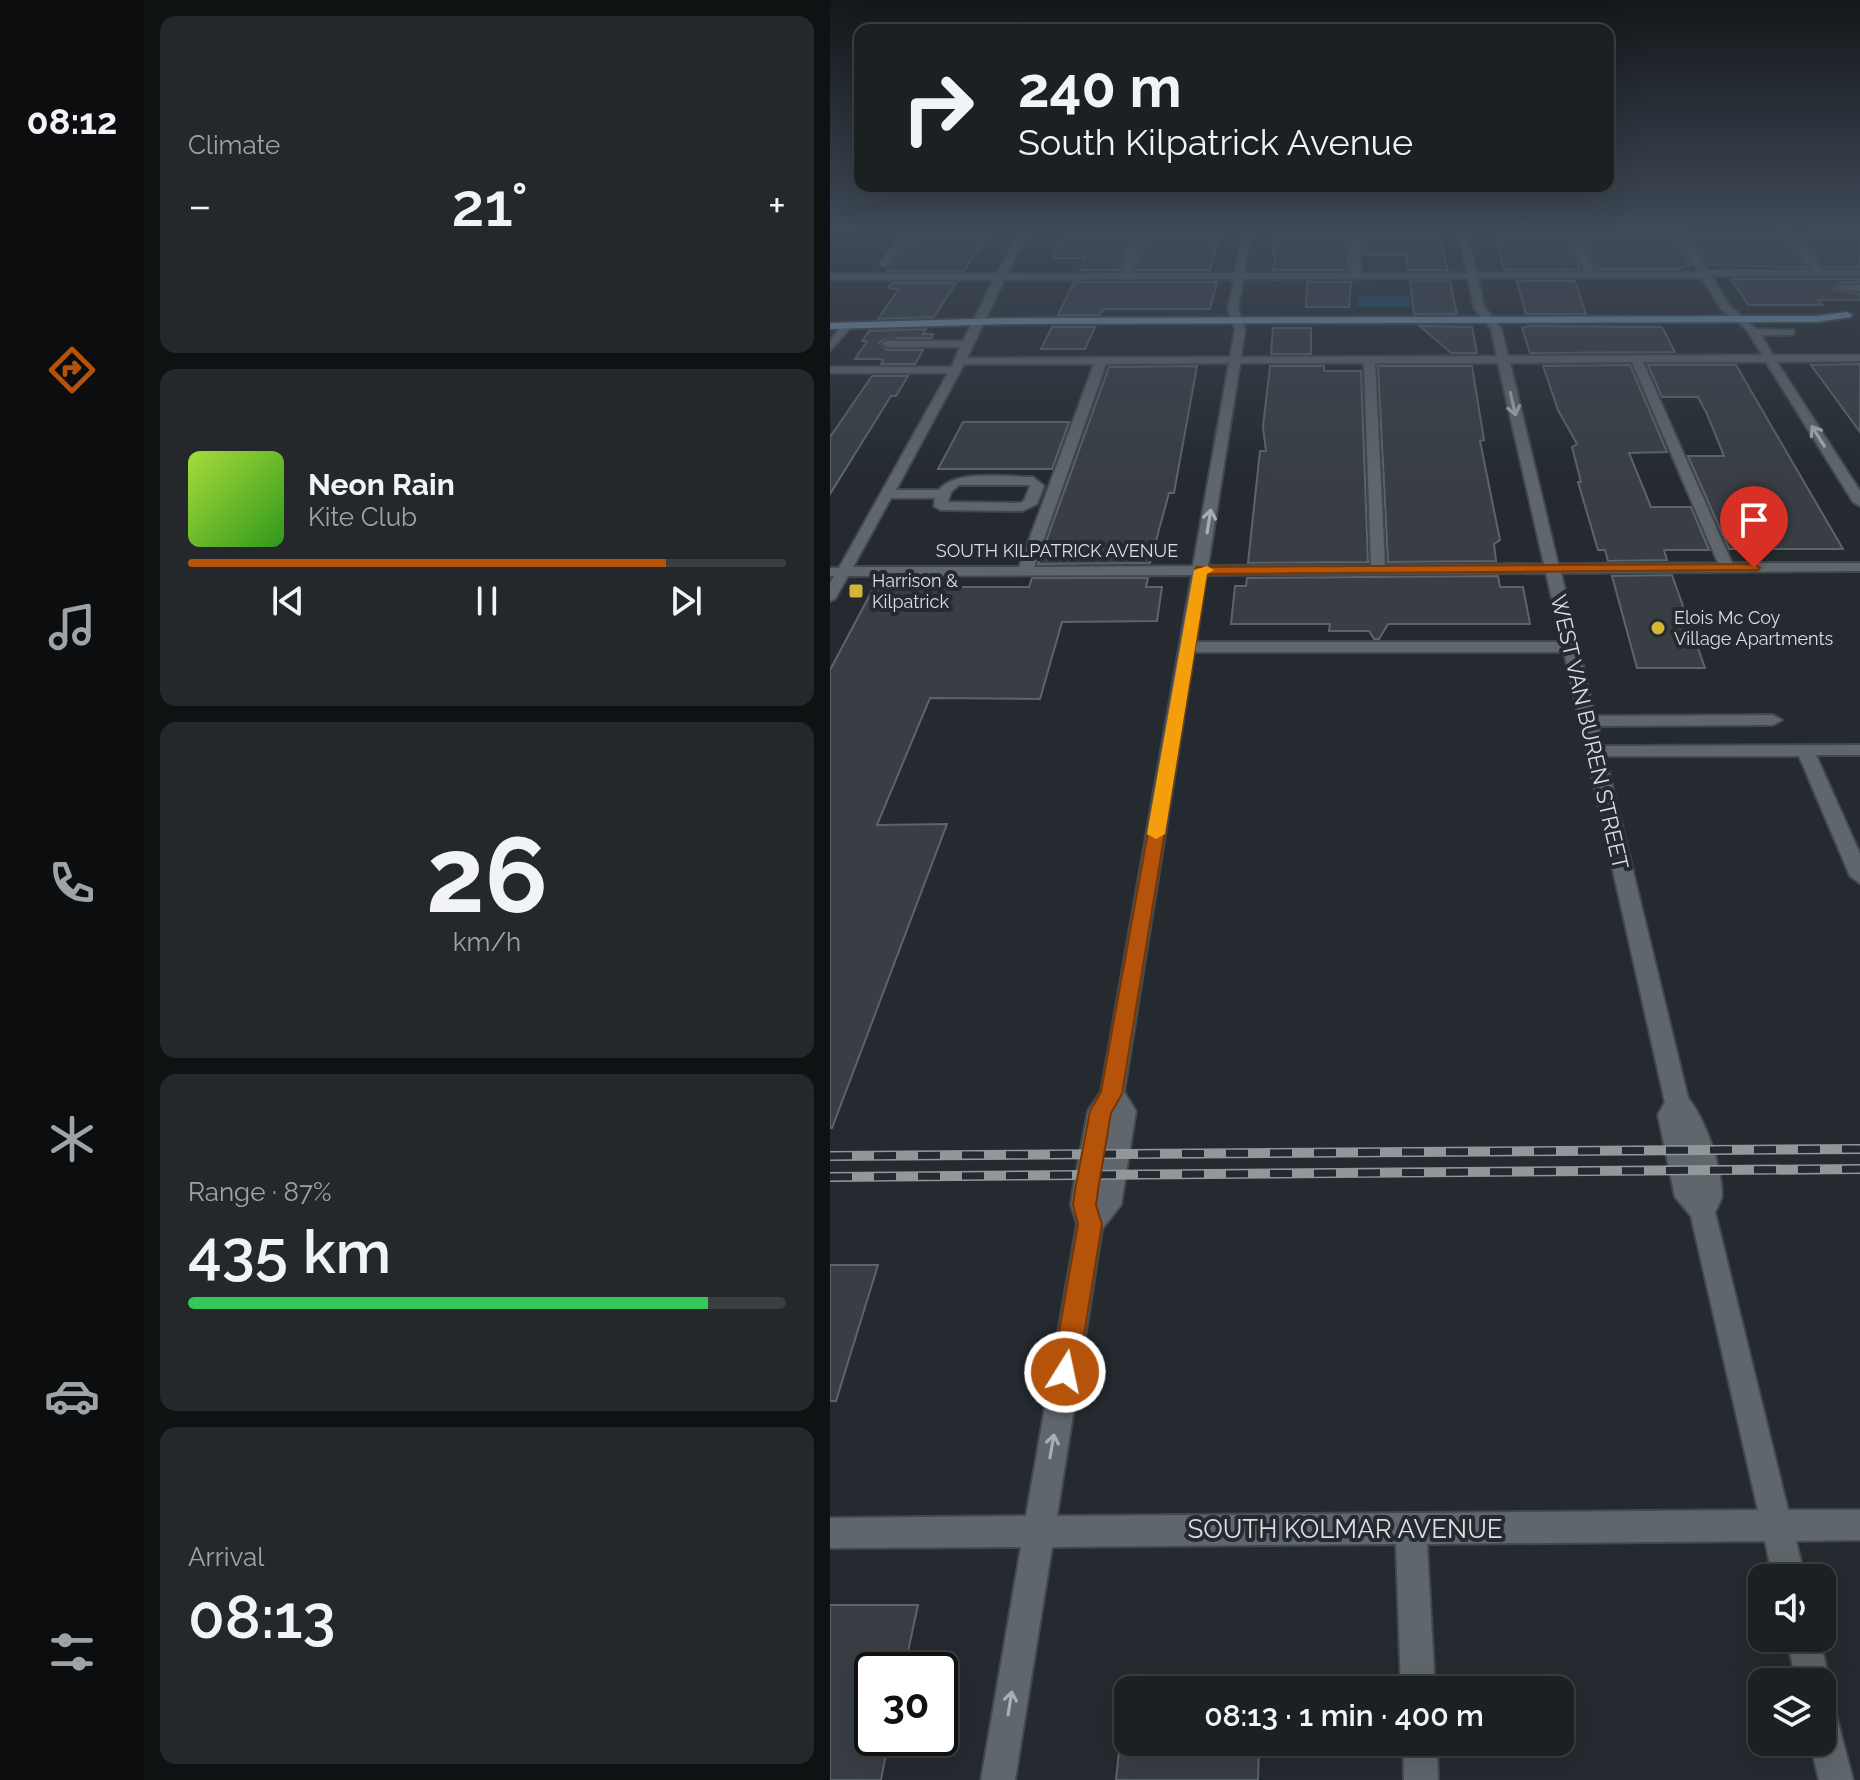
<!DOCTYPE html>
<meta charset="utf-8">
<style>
body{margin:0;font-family:Raleway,sans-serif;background:#24282b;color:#f1f3f6;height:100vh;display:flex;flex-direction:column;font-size:30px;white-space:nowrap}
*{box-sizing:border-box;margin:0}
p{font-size:26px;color:#a0a3a6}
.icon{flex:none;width:44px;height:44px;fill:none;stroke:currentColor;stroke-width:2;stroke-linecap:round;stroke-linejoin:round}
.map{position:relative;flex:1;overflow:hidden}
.drawer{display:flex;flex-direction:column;gap:16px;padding:16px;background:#0f1213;width:686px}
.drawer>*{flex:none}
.hud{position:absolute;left:24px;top:24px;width:760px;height:168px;border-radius:16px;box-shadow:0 8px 32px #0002,0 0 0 2px #393e41;background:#1b2023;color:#f1f3f6;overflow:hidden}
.controls{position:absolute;left:918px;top:1564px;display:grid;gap:16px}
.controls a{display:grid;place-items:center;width:88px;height:88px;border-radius:16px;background:#1b2023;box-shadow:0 8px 32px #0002,0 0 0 2px #393e41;font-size:40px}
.speed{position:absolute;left:24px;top:1652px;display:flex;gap:16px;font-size:40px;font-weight:700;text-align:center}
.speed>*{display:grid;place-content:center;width:104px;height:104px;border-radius:50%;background:#1b2023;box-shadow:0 8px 32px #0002,0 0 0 2px #393e41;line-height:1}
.speed .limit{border:4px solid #111;border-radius:12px;background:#fff;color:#111}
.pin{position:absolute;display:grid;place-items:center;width:68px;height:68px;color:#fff;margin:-82px -34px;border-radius:50% 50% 50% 0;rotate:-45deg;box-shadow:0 0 8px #0007}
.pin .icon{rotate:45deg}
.me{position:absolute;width:88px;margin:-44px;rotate:10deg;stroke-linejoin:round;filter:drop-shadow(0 0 6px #0008)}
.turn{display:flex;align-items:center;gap:28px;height:168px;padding:0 32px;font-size:36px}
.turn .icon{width:104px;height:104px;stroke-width:2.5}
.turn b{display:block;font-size:56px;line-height:68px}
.big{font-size:60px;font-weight:600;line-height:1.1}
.drawer .widget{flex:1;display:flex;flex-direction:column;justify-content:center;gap:12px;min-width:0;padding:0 28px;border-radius:16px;background:#24282b}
.drawer .dial{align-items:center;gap:0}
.dial b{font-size:104px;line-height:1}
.song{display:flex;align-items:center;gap:24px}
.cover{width:96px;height:96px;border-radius:12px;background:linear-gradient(135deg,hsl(80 70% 55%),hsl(110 70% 35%))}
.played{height:8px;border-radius:4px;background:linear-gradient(90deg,#b45309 80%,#393e41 80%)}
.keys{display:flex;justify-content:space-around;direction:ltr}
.heat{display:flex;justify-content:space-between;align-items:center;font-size:44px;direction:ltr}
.charge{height:12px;border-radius:6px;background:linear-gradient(90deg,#34c759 87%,#393e41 0)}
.trip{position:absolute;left:284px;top:1676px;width:460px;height:80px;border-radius:16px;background:#1b2023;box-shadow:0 8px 32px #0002,0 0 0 2px #393e41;font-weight:600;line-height:80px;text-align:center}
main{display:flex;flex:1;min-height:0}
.menu{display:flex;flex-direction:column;width:144px;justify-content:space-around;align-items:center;background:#0b0d0e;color:#a0a3a6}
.menu .icon{width:56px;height:56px}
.menu .on{color:#b45309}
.menu b{font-size:36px;color:#f1f3f6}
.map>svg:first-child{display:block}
.green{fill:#14466a}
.building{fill:#383e44;stroke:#5c6369;stroke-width:2}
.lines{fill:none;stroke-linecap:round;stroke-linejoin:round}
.minor-tunnel{stroke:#3f454a;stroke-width:10;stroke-dasharray:10 5;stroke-linecap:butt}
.minor-casing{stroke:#42484c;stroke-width:4}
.major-casing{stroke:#42484c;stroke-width:4}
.minor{fill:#5f666c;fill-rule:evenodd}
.major{fill:#789dbc;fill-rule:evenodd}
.rail-casing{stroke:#92979a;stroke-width:10}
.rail{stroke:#242a2f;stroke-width:7;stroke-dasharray:22;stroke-linecap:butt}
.oneway{stroke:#a9aeb2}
.route{fill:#b45309;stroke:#753606;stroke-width:2}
.slow{fill:#f59e0b}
.poi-dot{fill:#d5b535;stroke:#242a2f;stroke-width:3}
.labels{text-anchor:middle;stroke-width:8;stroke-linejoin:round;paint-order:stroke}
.far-street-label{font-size:18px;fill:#dadee1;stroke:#242a2f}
.far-poi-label{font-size:18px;fill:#dadee1;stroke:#242a2f;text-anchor:start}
.street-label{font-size:22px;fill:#dadee1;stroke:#242a2f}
.near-street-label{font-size:26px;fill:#dadee1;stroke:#242a2f}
</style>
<main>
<nav class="menu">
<b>08:12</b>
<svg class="icon on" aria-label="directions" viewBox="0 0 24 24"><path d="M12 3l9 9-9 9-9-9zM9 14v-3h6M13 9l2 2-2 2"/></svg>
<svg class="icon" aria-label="music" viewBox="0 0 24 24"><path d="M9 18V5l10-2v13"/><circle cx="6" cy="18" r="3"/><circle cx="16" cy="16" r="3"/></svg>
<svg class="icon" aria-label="phone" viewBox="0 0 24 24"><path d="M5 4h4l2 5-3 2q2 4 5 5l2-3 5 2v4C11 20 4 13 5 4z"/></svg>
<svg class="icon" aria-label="climate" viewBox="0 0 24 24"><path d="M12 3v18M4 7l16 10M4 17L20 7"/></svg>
<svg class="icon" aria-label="car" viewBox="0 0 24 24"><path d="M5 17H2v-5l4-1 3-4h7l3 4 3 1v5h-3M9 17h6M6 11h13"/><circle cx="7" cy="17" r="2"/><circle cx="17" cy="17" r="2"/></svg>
<svg class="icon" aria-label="filters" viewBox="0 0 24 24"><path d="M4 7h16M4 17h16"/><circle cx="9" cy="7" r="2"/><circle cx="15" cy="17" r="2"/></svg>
</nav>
<section class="drawer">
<div class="widget"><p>Climate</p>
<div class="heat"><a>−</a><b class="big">21°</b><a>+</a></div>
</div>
<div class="widget">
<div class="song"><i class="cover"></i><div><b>Neon Rain</b><p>Kite Club</p></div></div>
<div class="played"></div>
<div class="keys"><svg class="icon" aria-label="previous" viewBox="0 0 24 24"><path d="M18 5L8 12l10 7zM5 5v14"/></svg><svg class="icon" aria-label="pause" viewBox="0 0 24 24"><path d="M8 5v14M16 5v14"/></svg><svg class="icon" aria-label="next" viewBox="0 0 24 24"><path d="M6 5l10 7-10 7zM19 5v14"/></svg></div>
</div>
<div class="widget dial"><b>26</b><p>km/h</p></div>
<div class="widget"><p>Range · 87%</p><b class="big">435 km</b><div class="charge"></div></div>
<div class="widget"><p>Arrival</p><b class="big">08:13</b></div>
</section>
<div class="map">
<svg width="1030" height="1780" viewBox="0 0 1030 1780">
<rect width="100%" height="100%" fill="#242a2f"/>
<path class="green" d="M 528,296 L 580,296 L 581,307 L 528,307 Z"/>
<g class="building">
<path d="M 163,228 L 134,271 L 57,271 L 93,229 Z"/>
<path d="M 237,228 L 274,228 L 272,232 L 304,232 L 289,270 L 250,270 L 256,258 L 223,258 Z"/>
<path d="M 354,228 L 391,228 L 380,270 L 305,270 L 319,232 L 353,232 Z"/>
<path d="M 447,228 L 518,228 L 518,270 L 443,270 L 445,255 L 442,255 Z"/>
<path d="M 532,228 L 602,228 L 603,239 L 611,239 L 618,270 L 578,270 L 576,255 L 533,255 Z"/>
<path d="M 663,228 L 733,228 L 750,269 L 674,270 Z"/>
<path d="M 815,228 L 841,232 L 861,265 L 848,269 L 766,269 L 748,229 Z"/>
<path d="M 981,228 L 1030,228 L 1030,267 L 993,267 L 965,232 L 984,232 Z"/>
<path d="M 856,232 L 948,232 L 976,267 L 877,265 Z"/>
<path d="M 901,279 L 1030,279 L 1030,282 L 1010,282 L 1003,290 L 1030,294 L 1030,300 L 988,300 L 992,305 L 918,305 Z"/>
<path d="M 580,281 L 620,281 L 627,314 L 584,314 Z"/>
<path d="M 687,281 L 745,281 L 756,314 L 696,314 Z"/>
<path d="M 244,282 L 387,282 L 380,309 L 273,309 L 270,315 L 228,315 Z"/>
<path d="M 477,282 L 521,282 L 519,307 L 476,307 Z"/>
<path d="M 62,283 L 126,283 L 104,317 L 48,319 L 69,289 L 58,288 Z"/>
<path d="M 590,326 L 642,327 L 647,353 L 621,353 Z"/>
<path d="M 699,326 L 832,327 L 845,352 L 700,353 L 692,328 Z"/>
<path d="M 222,327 L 265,327 L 255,349 L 211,349 Z"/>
<path d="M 443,328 L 481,328 L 481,354 L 441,354 Z"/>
<path d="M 96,329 L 93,334 L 103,334 L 101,338 L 57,338 L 49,343 L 57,350 L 93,350 L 85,364 L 51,364 L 53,360 L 50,359 L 25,359 L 37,341 L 32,341 L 39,331 Z"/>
<path d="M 1030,364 L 1030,432 L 981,365 Z"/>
<path d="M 800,365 L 837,452 L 799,453 L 821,507 L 861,507 L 879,550 L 834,550 L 837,560 L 778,561 L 775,550 L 768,550 L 748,482 L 751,482 L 742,447 L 747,444 L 728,410 L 713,366 Z"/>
<path d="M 818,365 L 906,365 L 1013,549 L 899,549 L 858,456 L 894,456 L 877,414 L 868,397 L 832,397 Z"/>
<path d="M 367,366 L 344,493 L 339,493 L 320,563 L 208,564 L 279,367 Z"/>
<path d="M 440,366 L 494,366 L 494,371 L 531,371 L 538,562 L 418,563 L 430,451 L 436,451 L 433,427 Z"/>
<path d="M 548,366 L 642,366 L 654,440 L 650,441 L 670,540 L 664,544 L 666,561 L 558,562 Z"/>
<path d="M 42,376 L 78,376 L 66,396 L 61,396 L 0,494 L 0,437 Z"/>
<path d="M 133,422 L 239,422 L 222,469 L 108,469 Z"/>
<path d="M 842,575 L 875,668 L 807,668 L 782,576 Z"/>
<path d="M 668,576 L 670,587 L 693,587 L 700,624 L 558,624 L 549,639 L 544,639 L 539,631 L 499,631 L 500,624 L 401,624 L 405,586 L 416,586 L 417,578 Z"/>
<path d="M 202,578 L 318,578 L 316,587 L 332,587 L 327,621 L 232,622 L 210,699 L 100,698 L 47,825 L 117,824 L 2,1128 L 0,1128 L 0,670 L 44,587 L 199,587 Z"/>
<path d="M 0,1265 L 48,1265 L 6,1401 L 0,1401 Z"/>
<path d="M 0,1605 L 88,1605 L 74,1670 L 42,1670 L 42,1738 L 59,1738 L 51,1780 L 0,1780 Z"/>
<path d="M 290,1742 L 353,1742 L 361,1750 L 429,1750 L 428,1780 L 286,1780 Z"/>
</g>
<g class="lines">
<path class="minor-tunnel" d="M 59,341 L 64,334"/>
<defs>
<g id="minor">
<path d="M 0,228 L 72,228 L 0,233 Z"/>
<path d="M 81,228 L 90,228 L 56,266 L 50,266 L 50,262 Z"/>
<path d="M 192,228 L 200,228 L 177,274 L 291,273 L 309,228 L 317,228 L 301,273 L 405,273 L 414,228 L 422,228 L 414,273 L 521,273 L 521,228 L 529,228 L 531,273 L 637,273 L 628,228 L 636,228 L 646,273 L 755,272 L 736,228 L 744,228 L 764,272 L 869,272 L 842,228 L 850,228 L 877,270 L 982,270 L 949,228 L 958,228 L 992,270 L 1030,270 L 1030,276 L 881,276 L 899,305 L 926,329 L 964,330 L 964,334 L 960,335 L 931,335 L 943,355 L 1030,355 L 1030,361 L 947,362 L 1030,491 L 1030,506 L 1023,502 L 936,362 L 813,362 L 902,563 L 1030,563 L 1030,571 L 731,573 L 765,716 L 943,715 L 952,720 L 943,725 L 768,726 L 772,746 L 1030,745 L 1030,755 L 986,755 L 1030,854 L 1030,883 L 1020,876 L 969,756 L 775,756 L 858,1098 C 876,1120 891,1166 892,1194 C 892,1200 888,1206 885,1212 L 958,1510 L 1030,1510 L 1030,1540 L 966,1541 L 975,1578 L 943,1578 L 935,1541 L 597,1544 L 605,1690 L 571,1690 L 566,1544 L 222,1547 L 185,1780 L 151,1780 L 191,1547 L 0,1548 L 0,1518 L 196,1516 L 247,1224 L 241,1205 L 243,1190 L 258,1111 L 271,1092 L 362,575 L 18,576 L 5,599 L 0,601 L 0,583 L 4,576 L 0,576 L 0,568 L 9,568 L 118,373 L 0,373 L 0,367 L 122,367 L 130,347 L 57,347 L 52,344 L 57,341 L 133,341 L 164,280 L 0,280 L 0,274 L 167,274 ZM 638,278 L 644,308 L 661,329 L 667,356 L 411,357 L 415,329 L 408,309 L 413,279 ZM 648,278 L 872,278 L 891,309 L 916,329 L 932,355 L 678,356 L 671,328 L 654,307 ZM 298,279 L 404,279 L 398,309 L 405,329 L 400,357 L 137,358 L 174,280 ZM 802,362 L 888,563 L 728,564 L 680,363 ZM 399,363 L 363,566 L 204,567 L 276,364 ZM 410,363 L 534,363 L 541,565 L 378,566 ZM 545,363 L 668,363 L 714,564 L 555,565 ZM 134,364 L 264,364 L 189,567 L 23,567 L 61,498 L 105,498 L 104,506 L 111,510 L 192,511 L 207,504 L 214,486 L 203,477 C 178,477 125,469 109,490 L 66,490 ZM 129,485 L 199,485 L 200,486 L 194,501 L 190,503 L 118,502 L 121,492 ZM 716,573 L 732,642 L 366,642 L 376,575 ZM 364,652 L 734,652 L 835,1102 L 828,1115 L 845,1197 L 861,1216 L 928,1510 L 227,1516 L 272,1229 L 291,1205 L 306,1111 L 294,1092 Z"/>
<path d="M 1010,285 L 1030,285 L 1030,291 L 1006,290 Z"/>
<path d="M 13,324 L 22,326 L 0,351 L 0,341 Z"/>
<path d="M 957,1638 L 989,1638 L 1000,1682 L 995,1694 L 992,1695 L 992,1682 L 966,1682 Z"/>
<path d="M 992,1702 L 1004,1707 L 1023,1780 L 989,1780 L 980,1742 L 992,1742 Z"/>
<path d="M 573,1742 L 607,1742 L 608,1780 L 574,1780 Z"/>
</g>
<path id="major" d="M 1017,312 L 1022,315 L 1021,317 L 987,322 L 179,324 L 0,329 L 0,323 L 179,318 L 987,316 Z"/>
</defs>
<use href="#minor" class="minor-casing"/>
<use href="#major" class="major-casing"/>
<use href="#minor" class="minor"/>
<use href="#major" class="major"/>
<defs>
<g id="rail">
<path d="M 0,1156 L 1030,1149"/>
<path d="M 0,1177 L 1030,1169"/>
</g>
</defs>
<use href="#rail" class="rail-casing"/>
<use href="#rail" class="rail"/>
</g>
<defs><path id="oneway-shaft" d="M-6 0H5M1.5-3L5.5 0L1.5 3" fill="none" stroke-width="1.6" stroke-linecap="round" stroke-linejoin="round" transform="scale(2)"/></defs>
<g class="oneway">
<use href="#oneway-shaft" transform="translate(683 404) rotate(77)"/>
<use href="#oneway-shaft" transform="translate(988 436) rotate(-122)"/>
<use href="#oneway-shaft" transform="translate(379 521) rotate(-81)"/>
<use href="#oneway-shaft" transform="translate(222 1446) rotate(-80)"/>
<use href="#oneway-shaft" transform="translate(180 1703) rotate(-81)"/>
</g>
<linearGradient id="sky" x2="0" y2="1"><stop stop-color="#14171a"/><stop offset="0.48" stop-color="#3f4a58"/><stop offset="1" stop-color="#3f4a58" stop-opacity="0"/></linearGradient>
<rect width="1030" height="477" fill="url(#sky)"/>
<path class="route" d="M 924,564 L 930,568 L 928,570 L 377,574 L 292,1094 L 281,1113 L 268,1190 L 266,1205 L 272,1224 L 248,1372 L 244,1381 L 235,1384 L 226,1381 L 222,1372 L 248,1224 L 243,1205 L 245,1190 L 260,1111 L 271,1092 L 366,567 Z"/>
<path class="slow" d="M 377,566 L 384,570 L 377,574 L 335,834 L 326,839 L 317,834 L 364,570 Z"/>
<g class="poi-dot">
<rect x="18" y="583" width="16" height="16" rx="4"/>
<circle cx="828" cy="628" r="8"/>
</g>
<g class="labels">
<g class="far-street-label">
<text x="227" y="557">SOUTH KILPATRICK AVENUE</text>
</g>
<g class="far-poi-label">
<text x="42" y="587">Harrison &amp;<tspan x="42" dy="21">Kilpatrick</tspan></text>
<text x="844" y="624">Elois Mc Coy<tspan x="844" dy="21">Village Apartments</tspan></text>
</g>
<g class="street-label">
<text transform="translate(760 732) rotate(77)" y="8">WEST VAN BUREN STREET</text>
</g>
<g class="near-street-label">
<text x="515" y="1538">SOUTH KOLMAR AVENUE</text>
</g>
</g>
</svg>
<div class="controls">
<a><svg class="icon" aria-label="sound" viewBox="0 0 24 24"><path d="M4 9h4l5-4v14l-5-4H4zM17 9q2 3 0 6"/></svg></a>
<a><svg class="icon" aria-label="layers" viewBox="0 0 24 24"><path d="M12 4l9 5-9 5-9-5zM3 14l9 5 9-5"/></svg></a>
</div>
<div class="speed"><div class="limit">30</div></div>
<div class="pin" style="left:924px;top:568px;background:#d93025"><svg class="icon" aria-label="arrive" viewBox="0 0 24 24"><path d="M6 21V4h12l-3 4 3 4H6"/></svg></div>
<svg class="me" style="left:235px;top:1372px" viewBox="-20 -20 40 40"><circle r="17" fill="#b45309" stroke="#fff" stroke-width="3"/><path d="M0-11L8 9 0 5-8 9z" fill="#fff"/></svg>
<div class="trip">08:13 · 1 min · 400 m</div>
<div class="hud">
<div class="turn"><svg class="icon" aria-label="right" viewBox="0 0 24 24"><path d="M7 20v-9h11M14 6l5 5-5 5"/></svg><div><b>240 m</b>South Kilpatrick Avenue</div></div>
</div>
</div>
</main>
